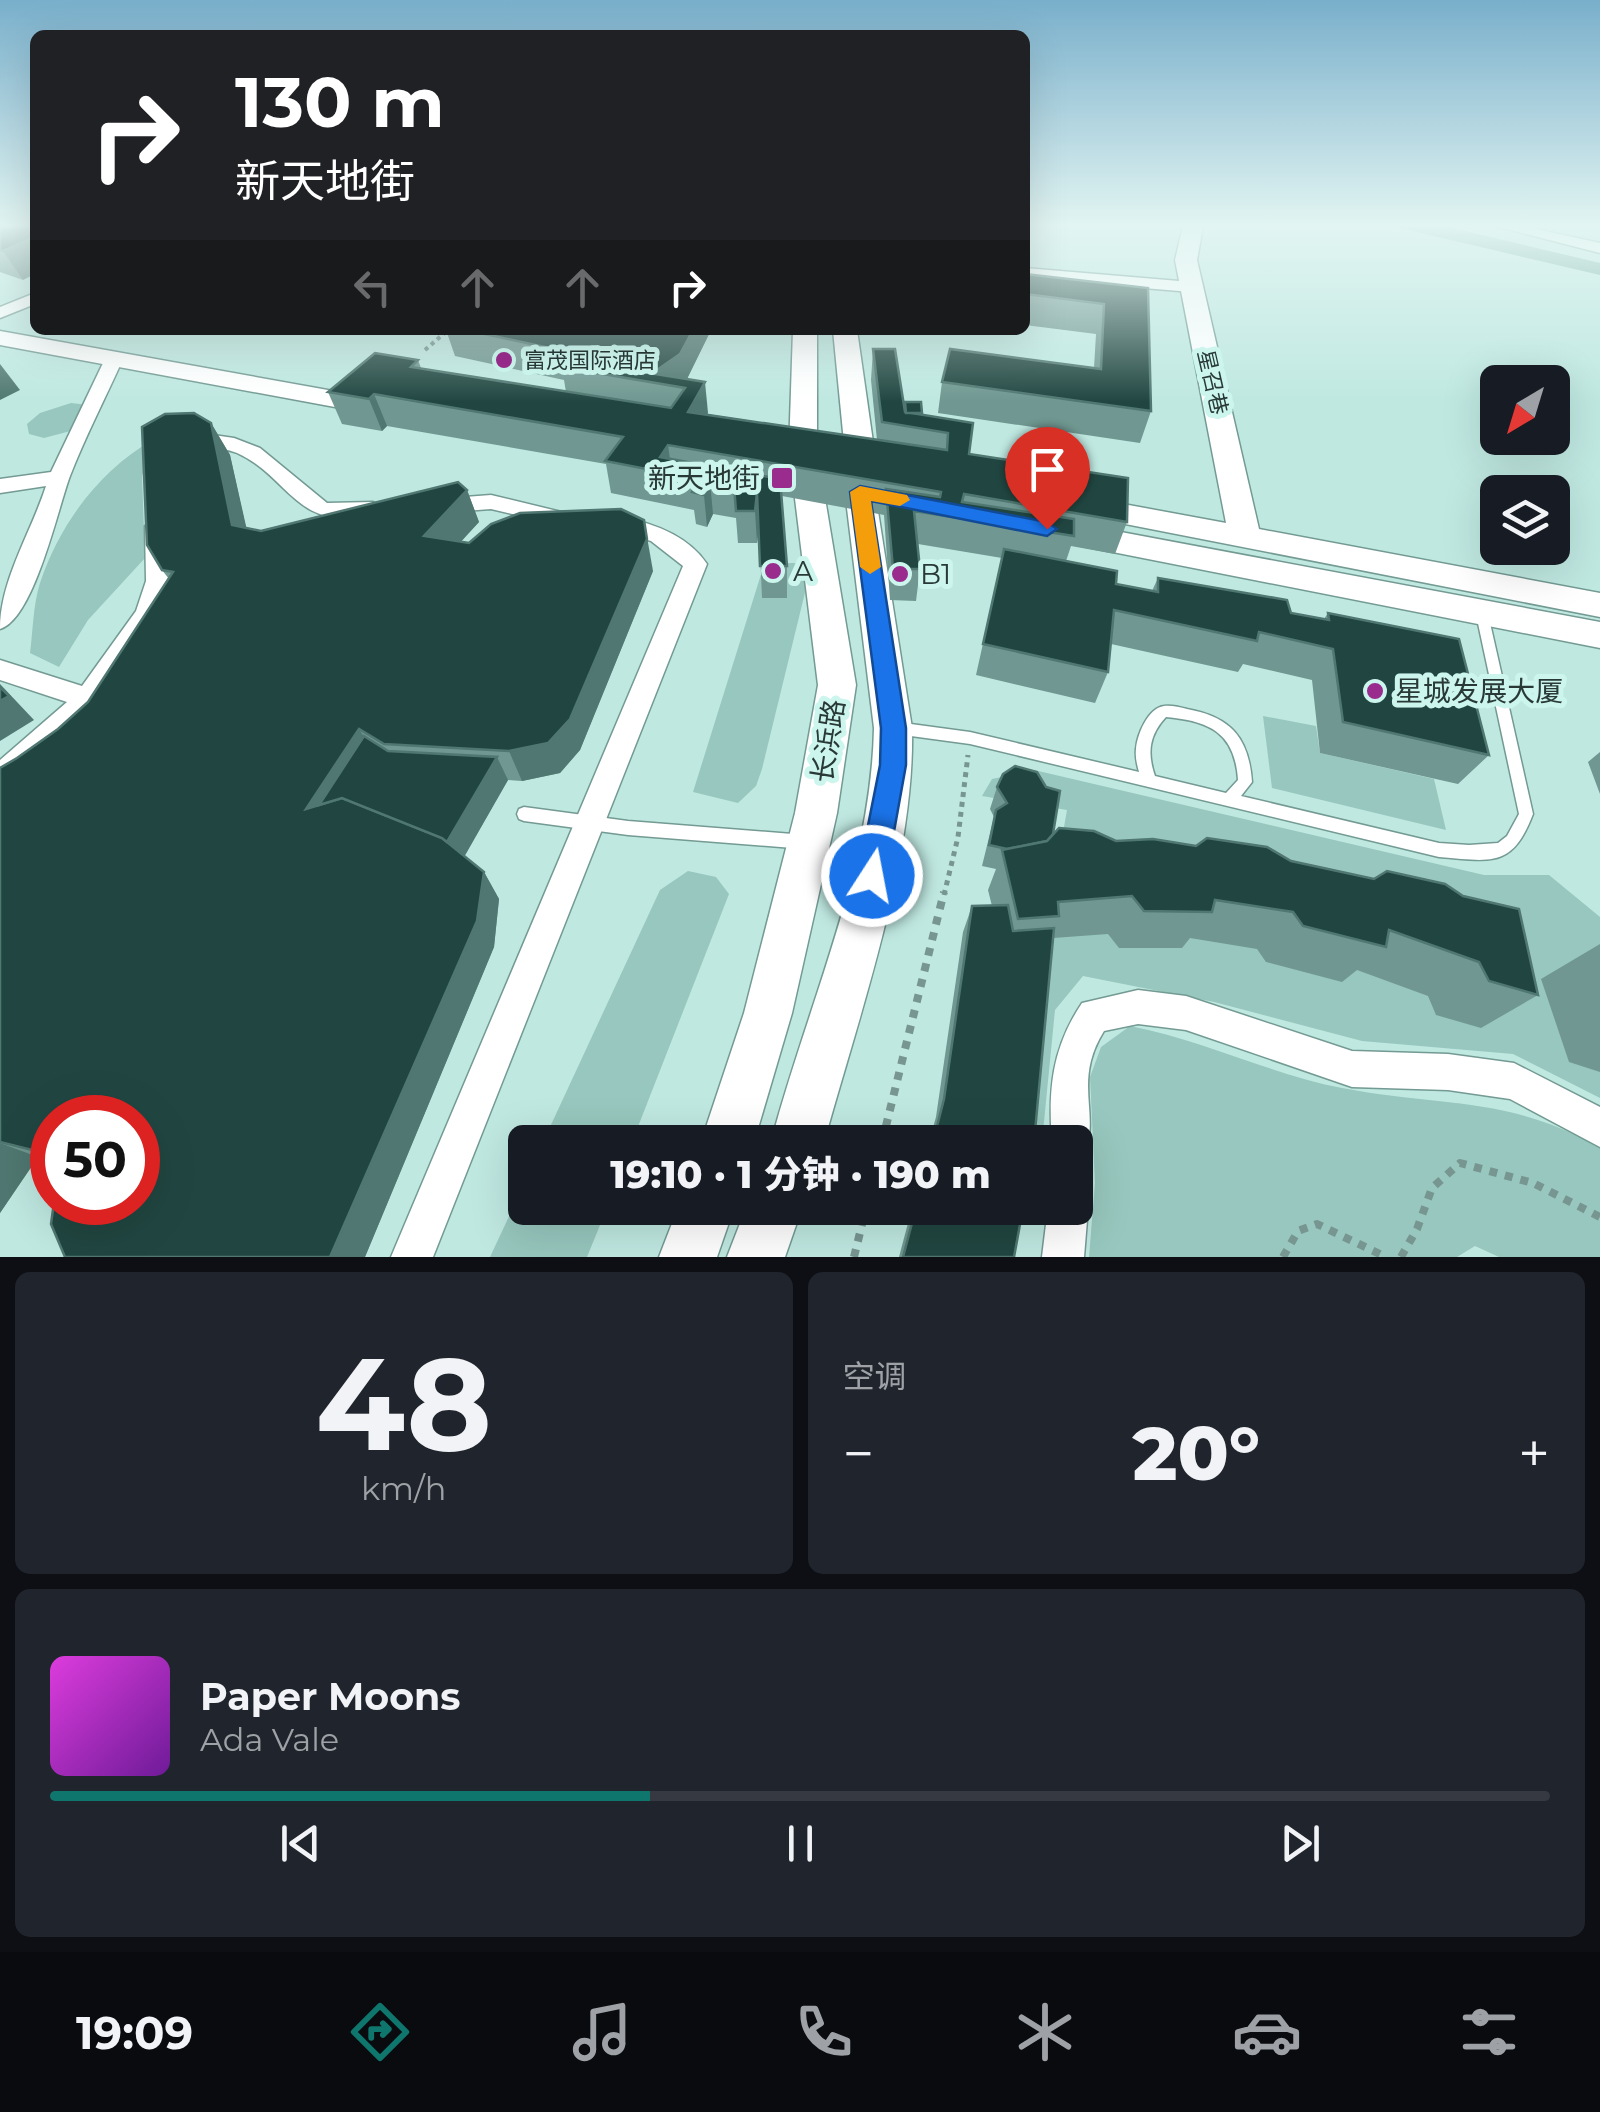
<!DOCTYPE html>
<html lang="zh">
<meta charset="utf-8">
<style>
body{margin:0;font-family:Montserrat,"Noto Sans SC",sans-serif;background:#20242c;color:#f1f3f6;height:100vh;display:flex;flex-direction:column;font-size:38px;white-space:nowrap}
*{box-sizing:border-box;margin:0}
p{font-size:32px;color:#9ea1a6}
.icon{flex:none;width:55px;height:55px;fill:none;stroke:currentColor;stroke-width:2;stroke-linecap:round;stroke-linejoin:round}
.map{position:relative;height:1257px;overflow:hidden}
.panel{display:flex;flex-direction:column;gap:15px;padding:15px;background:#0d0f14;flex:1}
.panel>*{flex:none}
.hud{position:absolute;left:30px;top:30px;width:1000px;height:305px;border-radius:15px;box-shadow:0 10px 40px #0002;background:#202124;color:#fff;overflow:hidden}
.needle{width:65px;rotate:218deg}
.controls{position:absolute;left:1480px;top:365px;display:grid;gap:20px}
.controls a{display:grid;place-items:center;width:90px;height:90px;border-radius:15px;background:#171b24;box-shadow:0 10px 40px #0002;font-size:50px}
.speed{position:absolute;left:30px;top:1095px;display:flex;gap:20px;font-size:50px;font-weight:700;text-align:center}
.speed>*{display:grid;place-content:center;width:130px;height:130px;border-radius:50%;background:#171b24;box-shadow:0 10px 40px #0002;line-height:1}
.speed .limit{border:15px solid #d22;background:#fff;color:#111}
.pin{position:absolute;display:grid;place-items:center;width:85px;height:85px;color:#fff;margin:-102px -42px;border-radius:50% 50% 50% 0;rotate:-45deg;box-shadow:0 0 10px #0007}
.pin .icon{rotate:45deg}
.me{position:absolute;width:110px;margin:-55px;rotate:11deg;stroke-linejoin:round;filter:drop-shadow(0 0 8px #0008)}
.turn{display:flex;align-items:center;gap:35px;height:210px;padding:0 40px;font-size:45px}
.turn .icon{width:130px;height:130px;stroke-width:2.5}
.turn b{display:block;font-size:70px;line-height:85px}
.lanes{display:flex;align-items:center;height:95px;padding:0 40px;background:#0003;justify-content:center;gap:50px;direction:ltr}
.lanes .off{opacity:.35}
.big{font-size:75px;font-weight:800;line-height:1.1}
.panel .card{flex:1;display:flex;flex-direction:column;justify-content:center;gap:15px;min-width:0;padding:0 35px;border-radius:15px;background:#20242c}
.panel .dial{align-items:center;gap:0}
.dial b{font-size:130px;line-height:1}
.song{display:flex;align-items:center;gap:30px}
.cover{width:120px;height:120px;border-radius:15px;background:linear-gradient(135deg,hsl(300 70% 55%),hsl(280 70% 35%))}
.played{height:10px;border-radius:5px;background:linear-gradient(90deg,#0f766e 40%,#363941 40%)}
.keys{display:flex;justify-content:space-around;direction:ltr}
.heat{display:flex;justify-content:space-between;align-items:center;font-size:55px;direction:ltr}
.panel .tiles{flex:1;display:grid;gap:15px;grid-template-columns:1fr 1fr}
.card:last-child{grid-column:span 2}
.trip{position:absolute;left:508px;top:1125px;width:585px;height:100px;border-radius:15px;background:#171b24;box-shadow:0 10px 40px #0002;font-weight:800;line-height:100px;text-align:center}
.tab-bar{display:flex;height:160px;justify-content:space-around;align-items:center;background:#090b0e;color:#9ea1a6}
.tab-bar .icon{width:70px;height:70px}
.tab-bar .active{color:#0f766e}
.tab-bar b{font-size:45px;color:#f1f3f6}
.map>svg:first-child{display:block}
.green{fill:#97c7be}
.water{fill:#74a89f}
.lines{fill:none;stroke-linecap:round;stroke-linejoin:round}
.lane-casing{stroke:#739a93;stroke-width:3}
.street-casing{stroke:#739a93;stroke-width:3}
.secondary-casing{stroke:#739a93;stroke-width:3}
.path-far2{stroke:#789691;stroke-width:4;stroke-dasharray:4 4;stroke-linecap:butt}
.path-far1{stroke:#789691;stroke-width:5;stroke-dasharray:5 5;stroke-linecap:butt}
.path{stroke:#789691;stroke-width:8;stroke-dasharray:8 8;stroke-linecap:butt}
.lane{fill:#fff;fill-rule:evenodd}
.street{fill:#fff;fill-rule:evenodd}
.secondary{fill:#fff;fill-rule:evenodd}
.wall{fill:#709791}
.shaded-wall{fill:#507771}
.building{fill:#214641;stroke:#507771;stroke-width:2.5}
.route{fill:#1a73e8;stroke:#114b97;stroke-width:2.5}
.slow{fill:#f59e0b}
.poi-dot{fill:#992c8d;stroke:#ccf5ee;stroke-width:4}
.labels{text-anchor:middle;stroke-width:10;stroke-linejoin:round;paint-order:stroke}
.far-poi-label{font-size:22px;fill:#283936;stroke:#ccf5ee;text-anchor:start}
.far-street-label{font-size:22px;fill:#283936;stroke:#ccf5ee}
.poi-label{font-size:28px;fill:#283936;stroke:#ccf5ee;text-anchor:start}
.street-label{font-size:28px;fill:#283936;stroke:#ccf5ee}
</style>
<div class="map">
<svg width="1600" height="1257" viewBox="0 0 1600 1257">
<rect width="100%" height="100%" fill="#bfe8e1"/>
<g class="green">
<path d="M 71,403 L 88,405 L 78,429 L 44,438 L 29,434 L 27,424 L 40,413 Z"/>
<path d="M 154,439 L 142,476 L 145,558 L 88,620 L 59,667 L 30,653 C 33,631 33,605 40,583 C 60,523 100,470 154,439 Z"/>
<path d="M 775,563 L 795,563 L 810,572 L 762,769 L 756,786 L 738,803 L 693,792 L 763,568 Z"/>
<path d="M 1263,716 L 1316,726 L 1320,753 L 1434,779 L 1446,830 L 1272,788 Z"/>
<path d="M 1034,770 L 1484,875 L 1549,875 L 1600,917 L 1600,1098 L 1513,1054 L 1362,1041 L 1214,1002 L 1083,976 L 1055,1010 L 1042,1142 L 1008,1142 L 1067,810 L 982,796 L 992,779 Z"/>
<path d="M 688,871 L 716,877 L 729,894 L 632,1142 L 543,1142 L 660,890 Z"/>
<path d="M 1130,1026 C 1203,1040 1270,1074 1342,1088 C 1440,1107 1508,1095 1600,1148 L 1600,1257 L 1499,1257 L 1475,1246 L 1457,1257 L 1089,1257 L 1095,1183 L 1090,1077 L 1101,1047 Z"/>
<path d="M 525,1182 L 525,1208 L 607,1208 L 587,1257 L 490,1257 Z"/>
</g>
<path class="water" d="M 1391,226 L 1444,226 L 1600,263 L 1600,275 Z"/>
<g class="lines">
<defs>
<g id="lane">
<path d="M 1482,609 L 1488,614 L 1533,814 C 1512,869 1491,861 1439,857 L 970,744 L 896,734 L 891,732 L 889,728 L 891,724 L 896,722 L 970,732 L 1139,772 C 1137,765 1135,757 1136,749 C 1137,735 1148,708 1164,706 C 1170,705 1180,707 1187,709 C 1231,717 1249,738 1252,782 L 1241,796 L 1439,843 L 1469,845 L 1498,843 L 1507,836 L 1519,814 L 1476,614 ZM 1166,717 C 1210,721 1235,733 1238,780 L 1226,793 L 1155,776 C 1147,753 1149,735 1166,717 Z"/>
<path d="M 524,807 L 628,821 L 805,835 L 810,837 L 813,842 L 810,847 L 805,849 L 628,835 L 524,821 L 519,819 L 517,814 L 519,809 Z"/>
</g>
<g id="street">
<path d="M 1495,226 L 1523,226 L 1600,243 L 1600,253 Z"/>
<path d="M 1025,268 L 1191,282 L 1199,287 L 1191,292 L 1025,278 Z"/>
<path d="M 35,293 L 35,304 L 0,318 L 0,307 Z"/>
<path d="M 113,356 L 122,361 C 105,399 85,437 70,476 C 58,508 34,619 0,629 C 0,580 31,533 46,486 L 0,493 L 0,479 L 51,472 L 104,361 Z"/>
<path d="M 200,433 L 234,438 L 260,448 L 327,503 L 373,502 L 384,509 C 376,517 367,517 356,518 C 294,524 286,475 237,453 C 219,445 188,450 178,441 L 181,437 Z"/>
<path d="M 491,495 L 574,515 L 577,520 L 566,527 L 491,509 L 438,513 L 427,506 L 438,499 Z"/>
<path d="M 616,516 C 650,522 687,534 707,564 L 433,1257 L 391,1257 L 683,566 L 651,541 L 608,528 L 605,523 Z"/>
<path d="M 156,519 L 167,526 C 168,546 174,569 169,588 C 153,651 61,766 0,787 L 0,760 L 67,702 L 0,680 L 0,660 L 82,686 L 136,611 L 146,581 L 145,526 Z"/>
<path d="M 1138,990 L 1186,996 L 1352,1051 L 1448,1054 L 1514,1063 L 1600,1107 L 1600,1147 L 1510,1099 L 1448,1090 L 1352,1087 L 1186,1030 L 1138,1024 L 1104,1031 C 1072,1082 1101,1114 1084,1155 L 1075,1159 L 1075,1142 L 1052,1142 C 1048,1089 1052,1048 1082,1003 Z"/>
<path d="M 1075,1191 L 1082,1194 L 1088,1208 L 1084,1257 L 1042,1257 L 1048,1208 L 1075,1208 Z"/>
</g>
<g id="secondary">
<path d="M 1183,226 L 1203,226 L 1197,260 L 1259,529 L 1600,593 L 1600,617 L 1069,513 L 1065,506 L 1069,499 L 1080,496 L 1226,523 L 1175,260 Z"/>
<path d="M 793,330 L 817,330 L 817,450 L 856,685 L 837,813 L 792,1013 L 754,1142 L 701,1142 L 744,1013 L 795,813 L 818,685 L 789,450 Z"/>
<path d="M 833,330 L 857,330 L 876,463 L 875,492 L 912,728 C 915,859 859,1015 824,1142 L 771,1142 C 807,1006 871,871 874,728 L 845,492 L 846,463 Z"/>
<path d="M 0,331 L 378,399 L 392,407 L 378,415 L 0,345 Z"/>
<path d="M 1073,523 L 1600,622 L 1600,648 L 1062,542 L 1057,534 L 1062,526 Z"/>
<path d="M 678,1208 L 734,1208 L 717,1257 L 659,1257 Z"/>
<path d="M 746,1208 L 802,1208 L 785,1257 L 727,1257 Z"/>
</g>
</defs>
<use href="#lane" class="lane-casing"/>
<use href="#street" class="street-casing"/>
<use href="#secondary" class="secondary-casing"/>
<path class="path-far2" d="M 425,350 L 448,330"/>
<path class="path-far1" d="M 944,895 L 958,837 L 968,755"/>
<g class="path">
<path d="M 882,1142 L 944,892"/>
<path d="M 854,1257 L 866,1208"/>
<path d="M 1283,1257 L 1298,1231 L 1317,1224 L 1386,1257"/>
<path d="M 1401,1257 L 1417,1229 L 1432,1188 L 1460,1163 L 1533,1183 L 1600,1217"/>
</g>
<use href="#lane" class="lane"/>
<use href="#street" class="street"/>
<use href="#secondary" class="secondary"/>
</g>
<g class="wall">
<path d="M 0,226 L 23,280 L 0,272 Z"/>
<path d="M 1025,274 L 1148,288 L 1151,411 L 1140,443 L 938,413 L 942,382 L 1094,368 L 1096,334 L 1025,325 Z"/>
<path d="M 446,330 L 711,330 L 687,379 L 707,414 L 877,440 L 871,380 L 873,349 L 904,408 L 921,402 L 922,415 L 973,423 L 969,454 L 1127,522 L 1115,554 L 1071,546 L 1066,561 L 1116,584 L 1152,591 L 1158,578 L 1291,613 L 1324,619 L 1328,613 L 1489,755 L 1458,784 L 1320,753 L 1312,680 L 1243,664 L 1238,672 L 1111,644 L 1108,672 L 1095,703 L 976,675 L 1002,558 L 918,544 L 920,569 L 916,601 L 890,600 L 884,515 L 782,496 L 787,566 L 787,598 L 762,598 L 759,527 L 757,543 L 738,543 L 736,518 L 713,514 L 707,527 L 696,524 L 694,510 L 611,493 L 606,464 L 387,426 L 382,431 L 342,424 L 328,392 L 418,360 L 421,368 L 566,392 L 564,380 L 455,356 Z"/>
<path d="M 211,423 L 230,455 L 246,528 L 261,531 L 467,490 L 479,522 L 460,542 L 653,571 L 580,750 L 560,773 L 522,781 L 508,780 L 464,856 L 484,872 L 499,899 L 494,947 L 365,1257 L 65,1257 L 138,1202 L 52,1118 L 52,1160 L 38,1157 L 0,1213 L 0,768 L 17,758 L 58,729 L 88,702 L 169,579 L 162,570 Z"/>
<path d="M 1600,752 L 1600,794 L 1588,762 Z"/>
<path d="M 997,787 L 1053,834 L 1116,841 L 1196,846 L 1267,847 L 1538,995 L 1481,1028 L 1436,1015 L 1428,996 L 1357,970 L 1342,982 L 1266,962 L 1257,949 L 1190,938 L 1182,948 L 1119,948 L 1108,934 L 1053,938 L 1034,1142 L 929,1142 L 936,1117 L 963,932 L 972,906 L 992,906 L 988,890 L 996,869 L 982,866 L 994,817 L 990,809 Z"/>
<path d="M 1600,944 L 1600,1072 L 1569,1062 L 1541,979 Z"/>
<path d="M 912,1208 L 1023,1208 L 1014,1257 L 899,1257 Z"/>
</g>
<g class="shaded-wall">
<path d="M 35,237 L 35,274 L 23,280 L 3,251 Z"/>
<path d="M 693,330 L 711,330 L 684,385 L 659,384 L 657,370 Z"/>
<path d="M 0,364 L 20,390 L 0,400 Z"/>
<path d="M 705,382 L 708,413 L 691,443 L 688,412 Z"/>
<path d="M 374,394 L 387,426 L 382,431 L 369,399 Z"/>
<path d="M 211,423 L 230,455 L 253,557 L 232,525 Z"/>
<path d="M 668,445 L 672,474 L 660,457 Z"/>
<path d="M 710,482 L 713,514 L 707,527 L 704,495 Z"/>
<path d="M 467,490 L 479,522 L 437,568 L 424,536 Z"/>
<path d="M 757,493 L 759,525 L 757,543 L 755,511 Z"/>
<path d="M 644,520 L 653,571 L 580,750 L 560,773 L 522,781 L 509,751 Z"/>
<path d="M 0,684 L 34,720 L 0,741 Z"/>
<path d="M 359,729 L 378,759 L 348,808 L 306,809 Z"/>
<path d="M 497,757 L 508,780 L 459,866 L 446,845 Z"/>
<path d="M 484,872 L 499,899 L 494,947 L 365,1257 L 330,1257 Z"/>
<path d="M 0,1143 L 38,1157 L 0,1213 Z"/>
</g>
<g class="building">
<path d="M 0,226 L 35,226 L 35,237 L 3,251 L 0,250 Z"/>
<path d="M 1025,274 L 1148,288 L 1151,411 L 942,382 L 950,349 L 1101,369 L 1104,304 L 1025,294 Z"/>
<path d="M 466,330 L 693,330 L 680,354 L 657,370 L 586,357 L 582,362 L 705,382 L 688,412 L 947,450 L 948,433 L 882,422 L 873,349 L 895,349 L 905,412 L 973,423 L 969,454 L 1128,478 L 1127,522 L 964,494 L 962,502 L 1074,519 L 1074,536 L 914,511 L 920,569 L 893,569 L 886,489 L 940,497 L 941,492 L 668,445 L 660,457 L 780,479 L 787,566 L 760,566 L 757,493 L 755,511 L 736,511 L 734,486 L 710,482 L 704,495 L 692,492 L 698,479 L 605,461 L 623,437 L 374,394 L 369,399 L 328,392 L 375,353 L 418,360 L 411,367 L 671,408 L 685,388 L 561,367 L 573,353 Z"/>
<path d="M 905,402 L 921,402 L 922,413 L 906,413 Z"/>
<path d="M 194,413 L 211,423 L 232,525 L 261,531 L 458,482 L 467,490 L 424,536 L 469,543 L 491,524 L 520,513 L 621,509 L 644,520 L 647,539 L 570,719 L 548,743 L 509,751 L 384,744 L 359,729 L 306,809 L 342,798 L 442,838 L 484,872 L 477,921 L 330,1257 L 65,1257 L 51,1224 L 54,1202 L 138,1202 L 138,1118 L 52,1118 L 52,1155 L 0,1142 L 0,768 L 17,758 L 58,729 L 88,702 L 173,572 L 162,570 L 147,545 L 142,427 L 165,414 Z"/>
<path d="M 1004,549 L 1117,571 L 1116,584 L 1158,592 L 1158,578 L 1287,600 L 1291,613 L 1329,620 L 1328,613 L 1459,639 L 1489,755 L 1343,722 L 1333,649 L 1259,632 L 1257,641 L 1114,610 L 1108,672 L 983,644 Z"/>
<path d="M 0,687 L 9,696 L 0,701 Z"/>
<path d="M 364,736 L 388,751 L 497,757 L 447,842 L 442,838 L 342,798 L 319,805 Z"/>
<path d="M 1015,766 L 1037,772 L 1046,787 L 1060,791 L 1053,834 L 1047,841 L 1007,849 L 989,845 L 996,810 L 1007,803 L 997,787 L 1003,774 Z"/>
<path d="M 1059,828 L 1094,831 L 1116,841 L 1153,839 L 1196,846 L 1207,838 L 1267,847 L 1291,861 L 1374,879 L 1387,871 L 1445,884 L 1463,896 L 1519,909 L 1538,995 L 1489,981 L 1479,962 L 1389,930 L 1386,947 L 1303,926 L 1293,912 L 1215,900 L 1212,912 L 1144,911 L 1132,896 L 1058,902 L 1059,916 L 1018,919 L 1002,850 L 1047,841 Z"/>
<path d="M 1008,905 L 1013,931 L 1054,928 L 1034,1142 L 933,1142 L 944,1099 L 972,906 Z"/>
<path d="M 916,1208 L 1023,1208 L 1014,1257 L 903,1257 Z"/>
</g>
<linearGradient id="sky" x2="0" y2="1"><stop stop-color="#79afcb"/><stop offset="0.56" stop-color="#e2f5f2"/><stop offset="1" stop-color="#e2f5f2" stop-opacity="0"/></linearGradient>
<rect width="1600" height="402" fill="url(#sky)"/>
<path class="route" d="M 860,486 L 1047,522 L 1057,529 L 1047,536 L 871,501 L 906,728 L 906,765 L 886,876 L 882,886 L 872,890 L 862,886 L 858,876 L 880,765 L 881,728 L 850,492 Z"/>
<path class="slow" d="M 860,486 L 907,495 L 910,500 L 900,506 L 871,501 L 881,567 L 870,574 L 860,567 L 850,492 Z"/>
<g class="poi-dot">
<circle cx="504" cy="360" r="10"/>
<rect x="770" y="466" width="24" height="24" rx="5"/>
<circle cx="773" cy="571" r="10"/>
<circle cx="900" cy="574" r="10"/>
<circle cx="1375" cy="691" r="10"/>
</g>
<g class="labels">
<g class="far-poi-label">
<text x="524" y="368">富茂国际酒店</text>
</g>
<g class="far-street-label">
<text transform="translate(1213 382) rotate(77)" y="8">星召巷</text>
</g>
<g class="poi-label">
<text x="760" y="488" text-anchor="end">新天地街</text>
<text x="793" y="581">A</text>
<text x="920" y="584">B1</text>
<text x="1395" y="701">星城发展大厦</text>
</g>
<g class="street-label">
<text transform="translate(828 741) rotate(-81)" y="10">长浜路</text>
</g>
</g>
</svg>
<div class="controls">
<a><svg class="needle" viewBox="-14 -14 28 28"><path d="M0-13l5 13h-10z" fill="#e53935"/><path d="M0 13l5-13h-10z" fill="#9ea1a6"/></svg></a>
<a><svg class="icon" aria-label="layers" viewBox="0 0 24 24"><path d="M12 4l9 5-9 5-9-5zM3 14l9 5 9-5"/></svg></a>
</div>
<div class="speed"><div class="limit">50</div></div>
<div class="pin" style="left:1047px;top:529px;background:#d93025"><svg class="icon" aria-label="arrive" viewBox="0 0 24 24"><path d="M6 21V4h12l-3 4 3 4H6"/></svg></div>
<svg class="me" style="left:872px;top:876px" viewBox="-20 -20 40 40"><circle r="17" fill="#1a73e8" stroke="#fff" stroke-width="3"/><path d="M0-11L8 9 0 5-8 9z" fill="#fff"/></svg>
<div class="trip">19:10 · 1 分钟 · 190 m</div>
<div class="hud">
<div class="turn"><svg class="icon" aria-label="right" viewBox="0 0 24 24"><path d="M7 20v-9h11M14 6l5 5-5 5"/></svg><div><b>130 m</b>新天地街</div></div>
<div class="lanes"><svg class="icon off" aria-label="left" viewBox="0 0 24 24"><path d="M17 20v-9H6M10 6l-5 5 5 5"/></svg><svg class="icon off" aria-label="ahead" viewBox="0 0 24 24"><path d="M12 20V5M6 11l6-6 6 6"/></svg><svg class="icon off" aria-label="ahead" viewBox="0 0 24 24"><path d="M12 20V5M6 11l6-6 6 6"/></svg><svg class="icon" aria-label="right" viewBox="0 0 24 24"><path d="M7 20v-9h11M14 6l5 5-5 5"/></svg></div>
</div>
</div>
<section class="panel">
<div class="tiles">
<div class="card dial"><b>48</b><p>km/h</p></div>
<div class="card"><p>空调</p>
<div class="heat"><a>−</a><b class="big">20°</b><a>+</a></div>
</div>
<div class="card">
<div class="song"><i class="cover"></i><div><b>Paper Moons</b><p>Ada Vale</p></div></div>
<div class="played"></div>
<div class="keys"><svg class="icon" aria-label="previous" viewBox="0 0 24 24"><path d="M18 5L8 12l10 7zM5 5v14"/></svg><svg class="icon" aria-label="pause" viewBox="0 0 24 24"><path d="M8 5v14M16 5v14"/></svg><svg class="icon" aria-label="next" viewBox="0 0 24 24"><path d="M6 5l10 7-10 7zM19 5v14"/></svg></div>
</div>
</div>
</section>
<nav class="tab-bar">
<b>19:09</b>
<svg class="icon active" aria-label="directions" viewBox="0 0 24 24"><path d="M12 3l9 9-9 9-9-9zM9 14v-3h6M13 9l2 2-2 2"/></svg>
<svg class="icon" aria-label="music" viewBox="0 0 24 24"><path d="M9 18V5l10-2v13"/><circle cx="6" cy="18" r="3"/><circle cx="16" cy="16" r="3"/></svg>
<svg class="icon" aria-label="phone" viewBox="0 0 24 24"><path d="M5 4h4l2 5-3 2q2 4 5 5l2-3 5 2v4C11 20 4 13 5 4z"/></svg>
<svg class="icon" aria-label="climate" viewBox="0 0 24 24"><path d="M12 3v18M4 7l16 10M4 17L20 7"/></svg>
<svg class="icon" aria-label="car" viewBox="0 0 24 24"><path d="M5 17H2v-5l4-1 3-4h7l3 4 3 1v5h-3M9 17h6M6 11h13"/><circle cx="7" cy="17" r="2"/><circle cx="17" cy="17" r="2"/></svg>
<svg class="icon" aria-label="filters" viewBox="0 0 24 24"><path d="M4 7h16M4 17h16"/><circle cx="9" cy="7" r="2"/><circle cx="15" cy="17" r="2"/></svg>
</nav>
